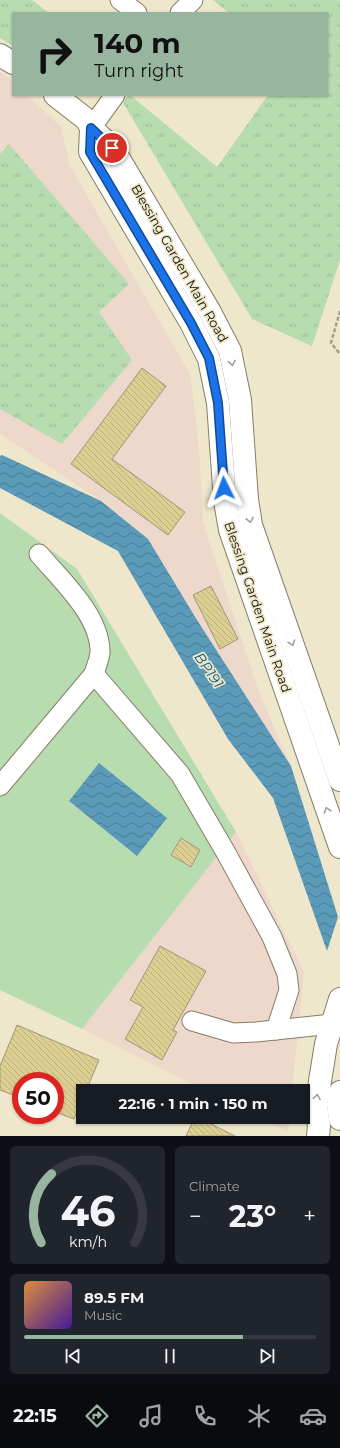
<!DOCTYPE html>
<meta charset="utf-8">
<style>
body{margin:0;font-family:Montserrat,sans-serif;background:#20242c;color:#f1f3f6;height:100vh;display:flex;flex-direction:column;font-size:15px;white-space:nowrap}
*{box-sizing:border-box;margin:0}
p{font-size:13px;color:#9ea1a6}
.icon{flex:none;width:22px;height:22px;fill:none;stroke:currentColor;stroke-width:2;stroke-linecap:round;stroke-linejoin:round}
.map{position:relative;height:1136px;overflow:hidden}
.panel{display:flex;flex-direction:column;gap:10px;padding:10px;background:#0d0f14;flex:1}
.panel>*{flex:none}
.top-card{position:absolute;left:12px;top:12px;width:316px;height:84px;border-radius:0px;box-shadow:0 1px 3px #0004;background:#97b59f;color:#111;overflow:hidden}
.speed{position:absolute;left:12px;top:1072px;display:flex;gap:8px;font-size:20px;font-weight:700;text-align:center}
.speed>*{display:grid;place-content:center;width:52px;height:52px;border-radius:50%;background:#171b24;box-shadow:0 1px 3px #0004;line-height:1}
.speed .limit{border:6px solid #d22;background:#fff;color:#111}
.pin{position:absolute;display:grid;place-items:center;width:34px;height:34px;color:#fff;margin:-17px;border:2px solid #fff;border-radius:50%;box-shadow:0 1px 4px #0007}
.me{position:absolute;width:44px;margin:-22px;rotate:357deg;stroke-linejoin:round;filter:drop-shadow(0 0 3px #0008)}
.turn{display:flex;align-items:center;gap:14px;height:84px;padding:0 16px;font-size:18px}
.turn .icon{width:52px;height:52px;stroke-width:2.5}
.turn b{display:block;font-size:28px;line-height:34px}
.big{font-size:30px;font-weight:700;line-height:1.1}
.panel .tile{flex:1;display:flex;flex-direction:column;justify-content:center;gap:6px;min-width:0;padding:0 14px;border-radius:6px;background:#20242c}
.panel .dial{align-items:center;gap:0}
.dial svg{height:104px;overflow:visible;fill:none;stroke:#363941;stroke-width:7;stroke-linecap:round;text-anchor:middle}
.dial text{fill:#f1f3f6;stroke:none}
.song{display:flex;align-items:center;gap:12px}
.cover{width:48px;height:48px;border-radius:6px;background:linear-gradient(135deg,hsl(30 70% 55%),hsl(260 70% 35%))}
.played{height:4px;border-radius:2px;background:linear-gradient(90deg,#97b59f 75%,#363941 75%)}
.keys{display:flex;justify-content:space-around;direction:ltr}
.heat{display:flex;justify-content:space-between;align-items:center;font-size:22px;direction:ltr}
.panel .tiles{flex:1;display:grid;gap:10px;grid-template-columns:1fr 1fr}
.tile:last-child{grid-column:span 2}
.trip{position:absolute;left:76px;top:1084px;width:234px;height:40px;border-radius:0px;background:#171b24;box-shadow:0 1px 3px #0004;font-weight:700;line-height:40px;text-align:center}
.dock{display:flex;height:64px;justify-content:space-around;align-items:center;background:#090b0e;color:#9ea1a6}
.dock .icon{width:28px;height:28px}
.dock .current{color:#97b59f}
.dock b{font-size:18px;color:#f1f3f6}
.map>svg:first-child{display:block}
.education{fill:#eed8cb}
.grass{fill:url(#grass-tufts)}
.pitch{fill:#b6dcaf}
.water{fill:url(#water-waves)}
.building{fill:url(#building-back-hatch);stroke:#9e977d}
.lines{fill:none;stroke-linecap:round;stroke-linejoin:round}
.minor-casing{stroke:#857e65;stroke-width:21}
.major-casing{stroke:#857e65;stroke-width:24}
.path{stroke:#a59f89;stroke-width:2.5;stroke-dasharray:4 2;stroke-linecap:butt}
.minor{stroke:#fff;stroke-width:19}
.major{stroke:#fff;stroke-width:22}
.oneway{stroke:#a1a09c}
.route-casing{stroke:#114b97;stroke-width:10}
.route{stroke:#1a73e8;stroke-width:7}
.labels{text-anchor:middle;stroke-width:3.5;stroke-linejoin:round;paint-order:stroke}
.street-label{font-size:13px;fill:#131107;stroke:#efe7cb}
.water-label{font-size:14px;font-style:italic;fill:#005978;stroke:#efe7cb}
</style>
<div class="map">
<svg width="340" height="1136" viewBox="0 0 340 1136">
<defs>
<pattern id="grass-tufts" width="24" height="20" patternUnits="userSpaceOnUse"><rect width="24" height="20" fill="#b6dcaf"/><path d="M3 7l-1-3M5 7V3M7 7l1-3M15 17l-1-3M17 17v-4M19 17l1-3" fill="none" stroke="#9cbc95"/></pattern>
<pattern id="water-waves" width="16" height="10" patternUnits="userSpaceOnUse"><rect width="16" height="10" fill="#5b9ab8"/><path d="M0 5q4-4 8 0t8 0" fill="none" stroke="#4a7c94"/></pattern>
<pattern id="building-back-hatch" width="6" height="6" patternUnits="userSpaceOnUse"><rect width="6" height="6" fill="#ddce92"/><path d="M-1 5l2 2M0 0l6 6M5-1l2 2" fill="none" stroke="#bdb07c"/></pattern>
</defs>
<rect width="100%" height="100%" fill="#efe7cb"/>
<g class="education">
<path d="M 0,72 L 13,81 L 13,95 L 27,95 L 61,127 L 70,166 L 190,374 L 199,447 L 203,522 L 259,692 L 291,766 L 197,620 L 148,539 L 101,501 L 0,434 Z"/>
<path d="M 236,832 L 304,972 L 292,1091 L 206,1091 L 82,1029 Z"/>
<path d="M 257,1117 L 290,1117 L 288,1132 Z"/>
</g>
<g class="grass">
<path d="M 0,0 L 32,0 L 49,13 L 13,13 L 13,46 L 0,38 Z"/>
<path d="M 213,0 L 340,0 L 340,260 L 312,346 L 252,319 L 122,101 L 130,95 L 217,167 L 268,95 L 327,95 L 327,13 L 229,13 Z"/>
<path d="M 9,144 L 129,284 L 99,312 L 132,360 L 62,444 L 0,409 L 0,154 Z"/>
</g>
<path class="pitch" d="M 0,513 L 77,569 L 236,832 L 82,1029 L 0,990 Z"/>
<g class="water">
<path d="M 2,455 L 101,501 L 148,539 L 197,620 L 291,766 L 338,917 L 327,951 L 273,798 L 228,739 L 118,551 L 0,488 L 0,456 Z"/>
<path d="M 99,763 L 167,818 L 137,856 L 69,801 Z"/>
</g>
<g class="building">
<path d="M 142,368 L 166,386 L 112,459 L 185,512 L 168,535 L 71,464 Z"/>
<path d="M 211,586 L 238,639 L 220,649 L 193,595 Z"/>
<path d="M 181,838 L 200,850 L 191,867 L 171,855 Z"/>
<path d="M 160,946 L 206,971 L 173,1030 L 177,1032 L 162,1060 L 125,1039 L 143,1007 L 130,1000 Z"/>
<path d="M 17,1025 L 99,1060 L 86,1091 L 83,1091 L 83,1098 L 74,1119 L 55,1112 L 55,1081 L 21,1081 L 21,1098 L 0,1090 L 0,1066 Z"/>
<path d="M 195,1117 L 197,1117 L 235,1136 L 186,1136 Z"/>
</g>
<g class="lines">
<defs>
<g id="minor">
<path d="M 120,0 L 137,13"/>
<path d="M 180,13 L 193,0"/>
<path d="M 91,128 L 115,95"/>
<path d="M 94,674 L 180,774 L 225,851 L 272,937 L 287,974 L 289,990 L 276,1030"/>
<path d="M 0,786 L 94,674 C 96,667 99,660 100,653 C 101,616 61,580 39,554"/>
<path d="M 192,1021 L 233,1033 L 256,1032 L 332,1024"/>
</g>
<g id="major">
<path d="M 0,55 L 13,63"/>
<path d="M 55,95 L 87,120 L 91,128 L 112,147 L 210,312 L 230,351 L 240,400 L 247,499 L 251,525 L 340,780"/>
<path d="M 91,128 L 90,152 L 191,323 L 209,359 L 218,403 L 225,501 L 230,530 L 340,847"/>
<path d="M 340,1092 L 338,1105 L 340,1119"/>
<path d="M 318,1136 L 319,1126 L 316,1106 L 326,1044 L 340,999"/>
</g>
</defs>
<use href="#minor" class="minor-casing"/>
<use href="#major" class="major-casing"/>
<path class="path" d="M 340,311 L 331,343 L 340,354"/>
<use href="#minor" class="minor"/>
<use href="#major" class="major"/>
</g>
<defs><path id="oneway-chevron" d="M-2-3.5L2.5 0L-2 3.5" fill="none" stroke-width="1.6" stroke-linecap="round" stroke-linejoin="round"/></defs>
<g class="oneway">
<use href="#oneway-chevron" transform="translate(232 363) rotate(79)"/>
<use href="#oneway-chevron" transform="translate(250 520) rotate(78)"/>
<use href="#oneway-chevron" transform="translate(292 643) rotate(71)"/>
<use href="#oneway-chevron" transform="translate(327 810) rotate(-109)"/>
<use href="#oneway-chevron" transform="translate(317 1097) rotate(-81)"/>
</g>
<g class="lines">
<defs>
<path id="route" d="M 112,148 L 91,128 L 90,152 L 191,323 L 209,358 L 218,403 L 224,488"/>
</defs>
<use href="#route" class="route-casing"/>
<use href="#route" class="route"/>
</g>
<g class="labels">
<g class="street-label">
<text transform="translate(180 263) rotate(60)" y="5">Blessing Garden Main Road</text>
<text transform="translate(258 607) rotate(71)" y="5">Blessing Garden Main Road</text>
</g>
<g class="water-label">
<text transform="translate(209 670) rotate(55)" y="5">BP191</text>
</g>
</g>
</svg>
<div class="speed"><div class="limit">50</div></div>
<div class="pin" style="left:112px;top:148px;background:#d93025"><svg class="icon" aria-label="arrive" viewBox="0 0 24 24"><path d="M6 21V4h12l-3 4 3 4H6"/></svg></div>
<svg class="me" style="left:224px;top:488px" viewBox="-20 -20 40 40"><path d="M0-17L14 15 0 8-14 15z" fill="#1a73e8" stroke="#fff" stroke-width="4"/></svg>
<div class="trip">22:16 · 1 min · 150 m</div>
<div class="top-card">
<div class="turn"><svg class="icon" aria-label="right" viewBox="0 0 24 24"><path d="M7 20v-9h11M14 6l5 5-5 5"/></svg><div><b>140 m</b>Turn right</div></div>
</div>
</div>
<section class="panel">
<div class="tiles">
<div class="tile dial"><svg viewBox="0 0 100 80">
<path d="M14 69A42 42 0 1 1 86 69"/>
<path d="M14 69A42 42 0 0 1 22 16" stroke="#97b59f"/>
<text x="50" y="56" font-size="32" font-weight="700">46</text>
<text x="50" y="72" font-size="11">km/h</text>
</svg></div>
<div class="tile"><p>Climate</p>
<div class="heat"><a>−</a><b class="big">23°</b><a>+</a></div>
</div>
<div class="tile">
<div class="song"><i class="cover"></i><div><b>89.5 FM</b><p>Music</p></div></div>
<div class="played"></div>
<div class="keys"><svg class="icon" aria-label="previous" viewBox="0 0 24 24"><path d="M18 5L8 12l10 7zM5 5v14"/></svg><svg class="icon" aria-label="pause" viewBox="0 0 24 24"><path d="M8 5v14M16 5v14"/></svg><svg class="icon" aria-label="next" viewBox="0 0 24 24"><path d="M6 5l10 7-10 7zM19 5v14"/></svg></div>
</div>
</div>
</section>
<nav class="dock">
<b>22:15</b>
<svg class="icon current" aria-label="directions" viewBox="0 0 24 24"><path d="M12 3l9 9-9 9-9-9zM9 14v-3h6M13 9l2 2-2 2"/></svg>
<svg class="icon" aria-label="music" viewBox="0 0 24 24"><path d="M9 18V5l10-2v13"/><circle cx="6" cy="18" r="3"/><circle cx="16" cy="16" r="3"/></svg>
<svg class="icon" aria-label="phone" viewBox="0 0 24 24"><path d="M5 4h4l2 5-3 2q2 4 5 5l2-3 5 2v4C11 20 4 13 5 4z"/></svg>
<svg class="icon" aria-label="climate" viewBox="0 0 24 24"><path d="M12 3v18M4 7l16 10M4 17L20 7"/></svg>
<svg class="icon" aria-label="car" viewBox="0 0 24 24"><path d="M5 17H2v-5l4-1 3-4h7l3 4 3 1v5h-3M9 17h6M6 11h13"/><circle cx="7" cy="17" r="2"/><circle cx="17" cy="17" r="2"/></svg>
</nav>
